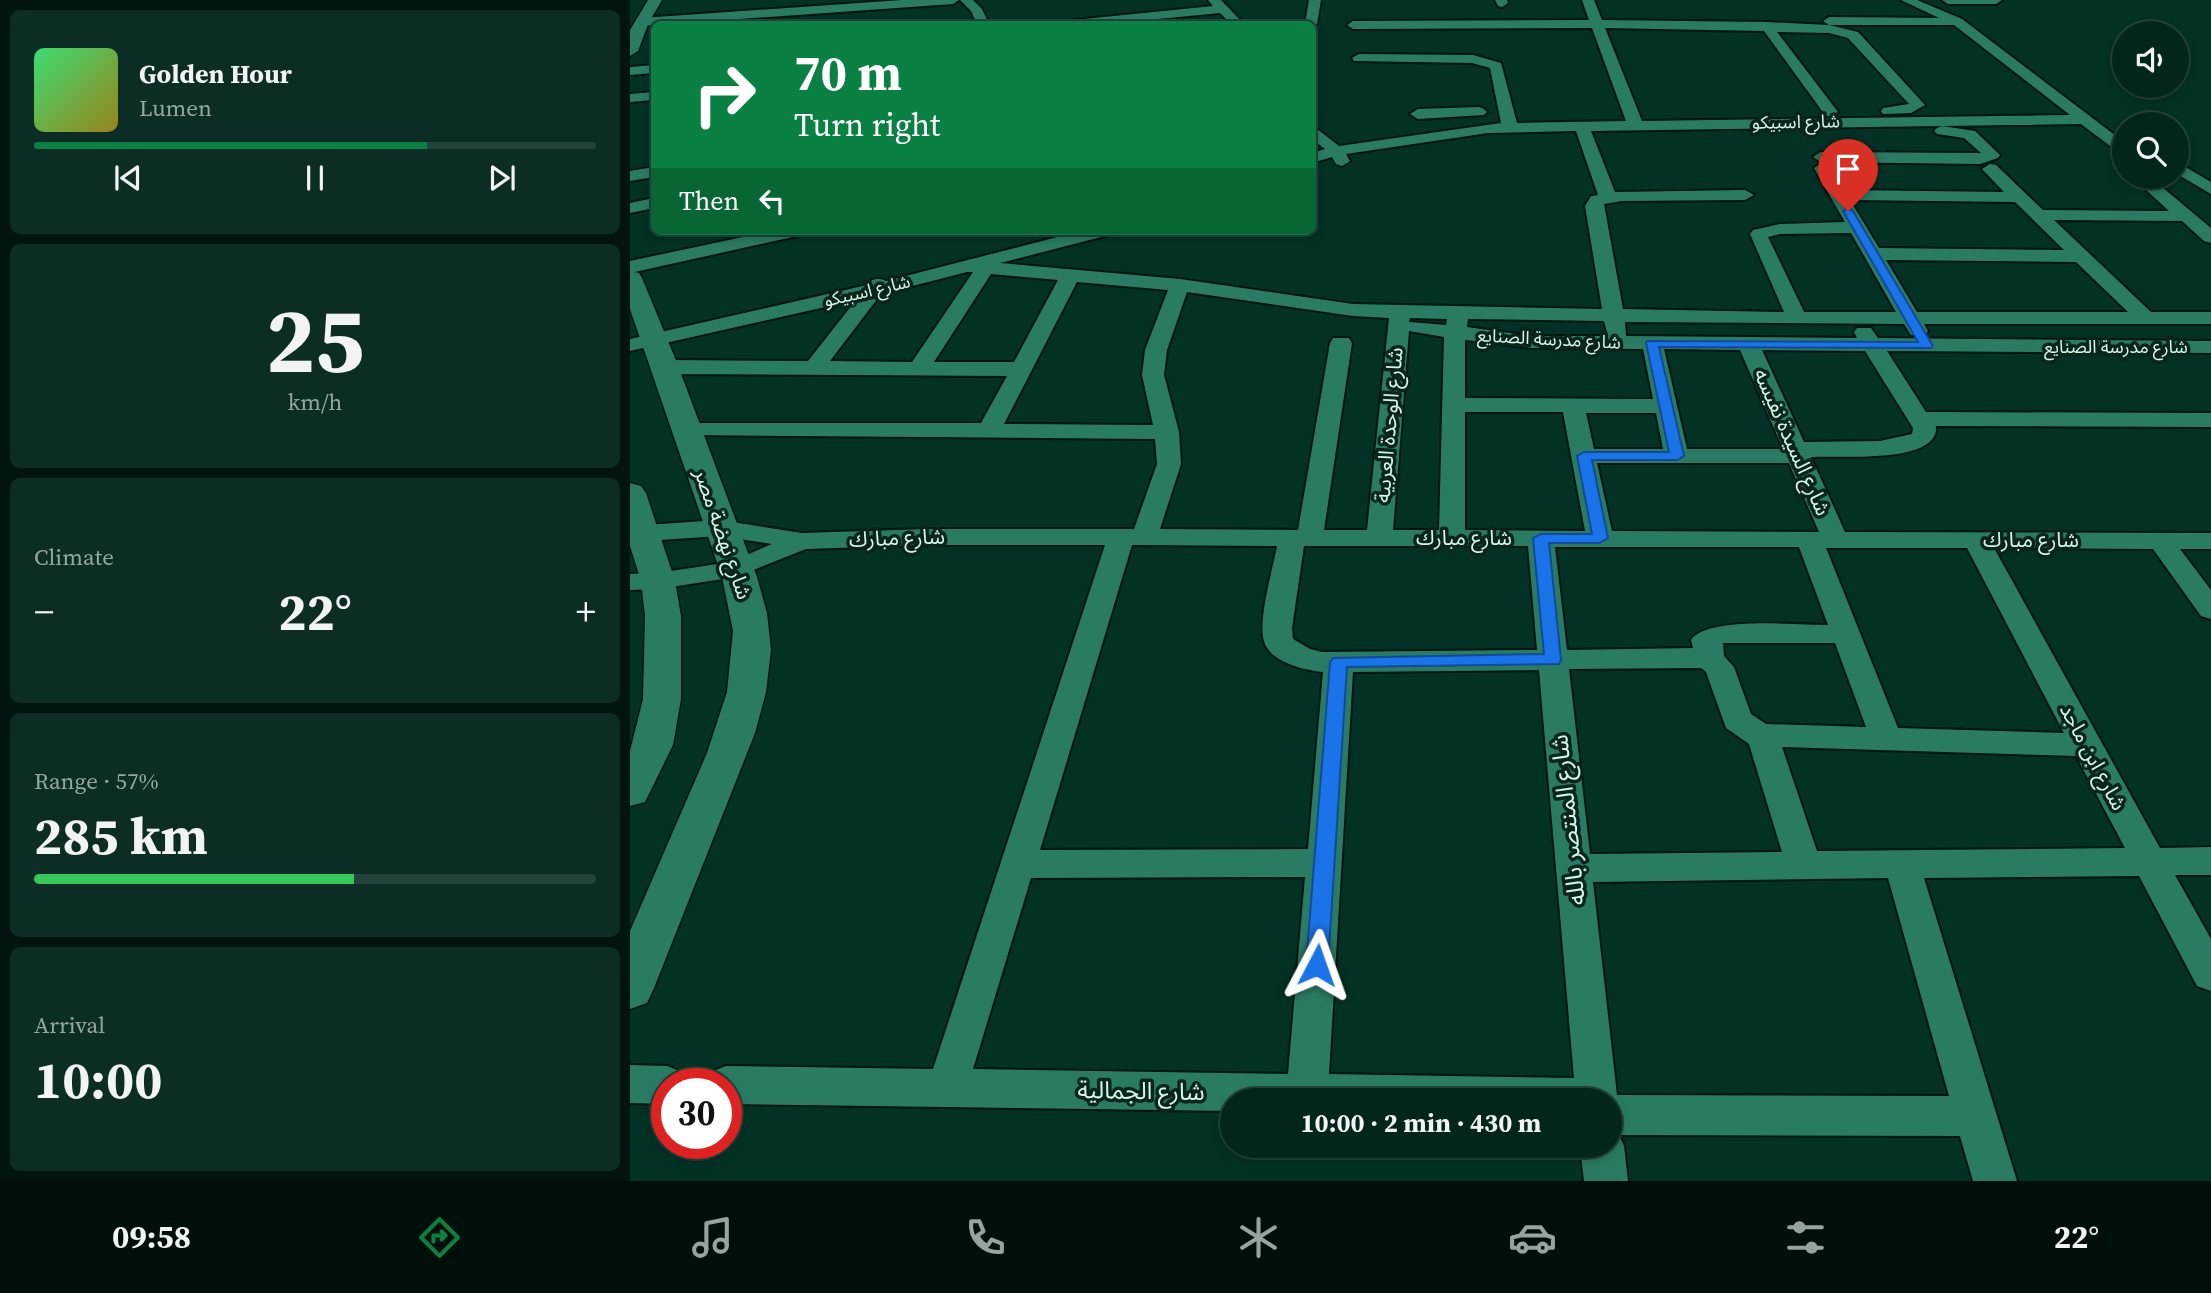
<!DOCTYPE html>
<meta charset="utf-8">
<style>
body{margin:0;font-family:"Source Serif 4","Noto Sans Arabic",serif;background:#0c2d25;color:#f1f3f6;height:100vh;display:flex;flex-direction:column;font-size:26px;white-space:nowrap}
*{box-sizing:border-box;margin:0}
p{font-size:23px;color:#96a5a3}
.icon{flex:none;width:38px;height:38px;fill:none;stroke:currentColor;stroke-width:2;stroke-linecap:round;stroke-linejoin:round}
.map{position:relative;flex:1;overflow:hidden}
.panel{display:flex;flex-direction:column;gap:10px;padding:10px;background:#01140f;width:630px}
.panel>*{flex:none}
.guide{position:absolute;left:21px;top:21px;width:665px;height:214px;border-radius:10px;box-shadow:0 4px 10px #0003,0 0 0 2px #23423b;background:#0b8043;color:#fff;overflow:hidden}
.buttons{position:absolute;left:1482px;top:21px;display:grid;gap:14px}
.buttons a{display:grid;place-items:center;width:77px;height:77px;border-radius:50%;background:#02251c;box-shadow:0 4px 10px #0003,0 0 0 2px #23423b;font-size:35px}
.speed{position:absolute;left:21px;top:1068px;display:flex;gap:14px;font-size:35px;font-weight:700;text-align:center}
.speed>*{display:grid;place-content:center;width:91px;height:91px;border-radius:50%;background:#02251c;box-shadow:0 4px 10px #0003,0 0 0 2px #23423b;line-height:1}
.speed .limit{border:10px solid #d22;background:#fff;color:#111}
.pin{position:absolute;display:grid;place-items:center;width:60px;height:60px;color:#fff;margin:-72px -30px;border-radius:50% 50% 50% 0;rotate:-45deg;box-shadow:0 0 7px #0007}
.pin .icon{rotate:45deg}
.me{position:absolute;width:77px;margin:-38px;rotate:4deg;stroke-linejoin:round;filter:drop-shadow(0 0 5px #0008)}
.turn{display:flex;align-items:center;gap:24px;height:147px;padding:0 28px;font-size:32px}
.turn .icon{width:91px;height:91px;stroke-width:2.5}
.turn b{display:block;font-size:49px;line-height:60px}
.then{display:flex;align-items:center;height:66px;padding:0 28px;background:#0003;gap:14px;font-size:26px}
.big{font-size:52px;font-weight:700;line-height:1.1}
.panel .widget{flex:1;display:flex;flex-direction:column;justify-content:center;gap:10px;min-width:0;padding:0 24px;border-radius:10px;background:#0c2d25}
.panel .dial{align-items:center;gap:0}
.dial b{font-size:91px;line-height:1}
.song{display:flex;align-items:center;gap:21px}
.cover{width:84px;height:84px;border-radius:10px;background:linear-gradient(135deg,hsl(140 70% 55%),hsl(50 70% 35%))}
.played{height:7px;border-radius:4px;background:linear-gradient(90deg,#0b8043 70%,#23423b 70%)}
.keys{display:flex;justify-content:space-around;direction:ltr}
.heat{display:flex;justify-content:space-between;align-items:center;font-size:38px;direction:ltr}
.charge{height:10px;border-radius:5px;background:linear-gradient(90deg,#34c759 57%,#23423b 0)}
.trip{position:absolute;left:590px;top:1088px;width:402px;height:70px;border-radius:35px;background:#02251c;box-shadow:0 4px 10px #0003,0 0 0 2px #23423b;font-weight:700;line-height:70px;text-align:center}
.tabs{display:flex;height:112px;justify-content:space-around;align-items:center;background:#010f0b;color:#96a5a3}
.tabs .icon{width:49px;height:49px}
.tabs .active{color:#0b8043}
.tabs b{font-size:32px;color:#f1f3f6}
main{display:flex;flex:1;min-height:0}
.map>svg:first-child{display:block}
.lines{fill:none;stroke-linecap:round;stroke-linejoin:round}
.minor-casing{stroke:#00160f;stroke-width:4}
.tertiary-casing{stroke:#00160f;stroke-width:3}
.minor{fill:#2a7b64;fill-rule:evenodd}
.tertiary{fill:#2a7b64;fill-rule:evenodd}
.route{fill:#1a73e8;stroke:#114b97;stroke-width:2}
.labels{text-anchor:middle;stroke-width:7;stroke-linejoin:round;paint-order:stroke}
.far-street-label{font-size:18px;fill:#d1f7e9;stroke:#0b241c}
.street-label{font-size:21px;fill:#d1f7e9;stroke:#0b241c}
.near-street-label{font-size:24px;fill:#d1f7e9;stroke:#0b241c}
</style>
<main>
<section class="panel">
<div class="widget">
<div class="song"><i class="cover"></i><div><b>Golden Hour</b><p>Lumen</p></div></div>
<div class="played"></div>
<div class="keys"><svg class="icon" aria-label="previous" viewBox="0 0 24 24"><path d="M18 5L8 12l10 7zM5 5v14"/></svg><svg class="icon" aria-label="pause" viewBox="0 0 24 24"><path d="M8 5v14M16 5v14"/></svg><svg class="icon" aria-label="next" viewBox="0 0 24 24"><path d="M6 5l10 7-10 7zM19 5v14"/></svg></div>
</div>
<div class="widget dial"><b>25</b><p>km/h</p></div>
<div class="widget"><p>Climate</p>
<div class="heat"><a>−</a><b class="big">22°</b><a>+</a></div>
</div>
<div class="widget"><p>Range · 57%</p><b class="big">285 km</b><div class="charge"></div></div>
<div class="widget"><p>Arrival</p><b class="big">10:00</b></div>
</section>
<div class="map">
<svg width="1581" height="1181" viewBox="0 0 1581 1181">
<rect width="100%" height="100%" fill="#033125"/>
<g class="lines">
<defs>
<g id="minor">
<path d="M 272,0 L 329,0 L 323,4 L 11,26 L 5,22 L 11,18 Z"/>
<path d="M 330,0 L 343,0 L 352,9 L 359,24 L 347,24 L 341,11 Z"/>
<path d="M 578,0 L 591,0 L 614,24 L 601,24 L 590,13 L 476,24 L 438,24 L 444,20 L 583,6 Z"/>
<path d="M 679,0 L 691,0 L 687,24 L 682,27 L 682,24 L 675,24 Z"/>
<path d="M 865,0 L 877,0 L 878,3 L 872,7 L 868,6 Z"/>
<path d="M 952,0 L 964,0 L 972,20 L 1136,22 L 1199,25 L 1228,32 L 1295,105 L 1281,113 L 1253,114 L 1251,111 L 1253,108 L 1279,104 L 1218,38 L 1199,33 L 1147,32 L 1208,112 L 1200,117 L 1195,115 L 1134,31 L 975,28 L 1012,121 L 1440,115 L 1324,25 L 1199,25 L 1193,21 L 1199,17 L 1309,18 L 1271,0 L 1287,0 L 1332,19 L 1494,142 L 1494,154 L 1488,152 L 1451,124 L 961,131 L 985,192 L 1115,190 L 1124,195 L 1115,200 L 992,201 L 974,204 L 993,309 L 1154,312 L 1120,234 L 1123,230 L 1150,224 L 1215,222 L 1184,168 L 1192,163 L 1198,164 L 1213,190 L 1374,192 L 1352,169 L 1360,164 L 1366,165 L 1413,210 L 1539,211 L 1502,177 L 1520,177 L 1581,228 L 1581,243 L 1574,241 L 1552,221 L 1424,220 L 1521,312 L 1581,312 L 1581,324 L 1294,324 L 1298,331 L 1295,335 L 1281,335 L 1274,324 L 995,322 L 996,336 L 1227,338 L 1224,332 L 1227,328 L 1241,328 L 1248,338 L 1581,341 L 1581,353 L 1257,351 L 1296,412 L 1581,413 L 1581,427 L 1306,426 C 1310,465 1206,455 1181,457 L 1215,532 L 1581,533 L 1581,549 L 1550,549 L 1581,590 L 1581,619 L 1571,616 L 1523,549 L 1364,548 L 1530,848 L 1581,847 L 1581,875 L 1545,875 L 1581,939 L 1581,991 L 1567,986 L 1509,876 L 1294,878 L 1387,1181 L 1343,1181 L 1330,1136 L 989,1135 L 994,1146 L 998,1181 L 954,1181 L 950,1146 L 980,1146 L 980,1101 L 602,1101 L 602,1111 L 96,1104 L 96,1083 L 76,1083 L 81,1072 L 96,1066 L 303,1069 L 475,545 L 297,545 L 176,549 L 106,577 L 28,589 L 0,590 L 0,574 L 28,573 L 100,562 L 142,544 L 90,536 L 0,542 L 0,526 L 90,520 L 172,533 L 297,529 L 504,529 L 527,464 L 525,439 L 56,435 L 48,433 L 44,428 L 48,423 L 351,423 L 377,376 L 35,374 L 27,372 L 24,367 L 27,362 L 35,360 L 178,361 L 226,300 L 0,351 L 0,339 L 237,285 C 242,278 248,277 256,281 L 451,231 L 482,231 L 479,235 L 370,263 L 550,279 L 723,304 L 972,309 L 955,206 L 961,196 L 968,195 L 946,131 L 858,133 L 716,154 L 720,161 L 712,166 L 706,164 L 702,157 L 682,163 L 682,153 L 695,149 L 682,139 L 682,125 L 709,146 L 871,123 L 860,68 L 842,63 L 724,61 L 722,58 L 729,54 L 843,55 L 871,63 L 887,123 L 996,121 L 962,28 L 723,29 L 717,25 L 723,21 L 959,20 ZM 1220,200 L 1385,202 L 1434,250 L 1249,248 ZM 1221,233 L 1266,312 L 1174,312 L 1138,237 L 1150,234 ZM 1256,260 L 1446,262 L 1498,312 L 1287,312 ZM 337,272 L 343,272 L 282,362 L 200,361 L 251,294 ZM 361,274 L 428,280 L 384,362 L 304,362 ZM 447,282 L 538,290 L 515,350 L 512,375 L 523,425 L 374,424 ZM 557,292 L 723,316 L 759,318 L 737,530 L 694,530 L 722,343 L 719,338 L 703,338 L 700,343 L 668,530 L 530,529 L 551,464 L 549,432 L 534,375 L 537,350 ZM 780,318 L 817,319 L 816,325 L 779,322 ZM 838,319 L 974,321 L 978,336 L 902,336 L 837,327 ZM 779,331 L 814,337 L 809,530 L 763,530 ZM 835,340 L 902,348 L 1013,349 L 1023,399 L 835,398 ZM 1034,349 L 1110,350 L 1153,449 L 1057,449 ZM 1132,350 L 1235,351 L 1283,428 L 1282,434 L 1250,441 L 1174,442 ZM 835,412 L 933,412 L 955,531 L 835,530 ZM 956,413 L 1026,413 L 1033,449 L 964,449 ZM 967,463 L 1159,463 L 1189,532 L 982,531 ZM 502,545 L 647,546 C 643,569 626,624 635,644 C 643,663 675,670 693,672 L 678,849 L 410,850 ZM 674,546 L 898,546 L 907,650 L 692,652 L 680,649 L 663,639 L 662,628 ZM 925,547 L 1169,547 L 1198,625 C 1168,625 1077,616 1061,640 L 1063,648 L 937,650 ZM 1196,548 L 1337,548 L 1434,733 L 1268,728 ZM 1093,643 L 1205,643 L 1236,727 L 1136,724 L 1121,714 L 1104,667 L 1094,656 ZM 1071,668 L 1076,672 L 1096,728 L 1119,744 L 1152,852 L 960,854 L 939,669 ZM 909,670 L 944,1078 L 699,1074 L 723,672 ZM 1152,747 L 1446,756 L 1495,848 L 1187,851 ZM 675,877 L 658,1074 L 343,1069 L 401,878 ZM 1258,878 L 1319,1096 L 987,1095 L 963,882 Z"/>
<path d="M 1312,0 L 1372,0 L 1366,4 L 1318,4 Z"/>
<path d="M 24,65 L 24,73 L 0,75 L 0,67 Z"/>
<path d="M 24,92 L 24,100 L 0,102 L 0,94 Z"/>
<path d="M 849,107 L 854,109 L 857,112 L 854,115 L 788,119 L 780,114 L 788,109 Z"/>
<path d="M 1312,126 L 1345,131 L 1370,155 L 1368,158 L 1350,164 L 1191,162 L 1183,157 L 1191,152 L 1351,153 L 1334,138 L 1307,134 L 1304,131 L 1307,128 Z"/>
<path d="M 1547,162 L 1581,182 L 1581,194 L 1547,174 Z"/>
<path d="M 24,167 L 24,177 L 0,181 L 0,171 Z"/>
<path d="M 24,198 L 24,208 L 0,213 L 0,203 Z"/>
<path d="M 141,231 L 176,231 L 167,236 L 0,273 L 0,261 Z"/>
<path d="M 0,1065 L 37,1066 L 52,1072 L 57,1083 L 37,1083 L 37,1104 L 0,1103 Z"/>
</g>
<g id="tertiary">
<path d="M 18,0 L 32,0 L 19,22 L 8,51 L 0,56 L 0,30 Z"/>
<path d="M 0,271 L 9,273 L 12,278 L 47,363 L 127,577 L 137,613 L 141,650 L 136,692 L 125,733 L 24,988 L 17,1003 L 0,1009 L 0,931 L 77,753 L 97,692 L 103,631 L 92,577 L 0,309 Z"/>
<path d="M 0,483 L 11,486 L 16,493 L 45,581 L 51,616 L 51,699 L 43,745 L 15,802 L 0,806 L 0,751 L 13,699 L 15,616 L 11,581 L 0,546 Z"/>
</g>
</defs>
<use href="#minor" class="minor-casing"/>
<use href="#tertiary" class="tertiary-casing"/>
<use href="#minor" class="minor"/>
<use href="#tertiary" class="tertiary"/>
</g>
<path class="route" d="M 1218,208 L 1223,211 L 1303,346 L 1301,348 L 1029,347 L 1054,456 L 1047,460 L 962,460 L 978,538 L 970,543 L 919,543 L 931,660 L 929,664 L 717,667 L 698,965 L 694,971 L 687,974 L 679,971 L 676,965 L 700,662 L 703,658 L 914,654 L 903,538 L 911,534 L 962,534 L 947,456 L 954,452 L 1039,452 L 1016,343 L 1017,341 L 1288,342 L 1213,211 Z"/>
<g class="labels">
<g class="far-street-label">
<text transform="translate(1166 122) rotate(-1)" y="6">شارع اسبيكو</text>
<text transform="translate(237 291) rotate(-13)" y="6">شارع اسبيكو</text>
<text transform="translate(919 339) rotate(3)" y="6">شارع مدرسة الصنايع</text>
<text x="1486" y="353">شارع مدرسة الصنايع</text>
</g>
<g class="street-label">
<text transform="translate(759 425) rotate(-85)" y="7">شارع الوحدة العربية</text>
<text transform="translate(1162 442) rotate(66)" y="7">شارع السيدة نفيسه</text>
<text transform="translate(93 534) rotate(71)" y="7">شارع نهضة مصر</text>
<text transform="translate(267 538) rotate(-2)" y="7">شارع مبارك</text>
<text x="834" y="545">شارع مبارك</text>
<text x="1401" y="547">شارع مبارك</text>
<text transform="translate(1463 757) rotate(62)" y="7">شارع ابن ماجد</text>
</g>
<g class="near-street-label">
<text transform="translate(938 820) rotate(-96)" y="8">شارع المنتصر بالله</text>
<text transform="translate(511 1091) rotate(1)" y="8">شارع الجمالية</text>
</g>
</g>
</svg>
<div class="buttons">
<a><svg class="icon" aria-label="sound" viewBox="0 0 24 24"><path d="M4 9h4l5-4v14l-5-4H4zM17 9q2 3 0 6"/></svg></a>
<a><svg class="icon" aria-label="search" viewBox="0 0 24 24"><circle cx="10" cy="10" r="6"/><path d="M15 15l6 6"/></svg></a>
</div>
<div class="speed"><div class="limit">30</div></div>
<div class="pin" style="left:1218px;top:211px;background:#d93025"><svg class="icon" aria-label="arrive" viewBox="0 0 24 24"><path d="M6 21V4h12l-3 4 3 4H6"/></svg></div>
<svg class="me" style="left:687px;top:965px" viewBox="-20 -20 40 40"><path d="M0-17L14 15 0 8-14 15z" fill="#1a73e8" stroke="#fff" stroke-width="4"/></svg>
<div class="trip">10:00 · 2 min · 430 m</div>
<div class="guide">
<div class="turn"><svg class="icon" aria-label="right" viewBox="0 0 24 24"><path d="M7 20v-9h11M14 6l5 5-5 5"/></svg><div><b>70 m</b>Turn right</div></div>
<div class="then">Then<svg class="icon" aria-label="left" viewBox="0 0 24 24"><path d="M17 20v-9H6M10 6l-5 5 5 5"/></svg></div>
</div>
</div>
</main>
<nav class="tabs">
<b>09:58</b>
<svg class="icon active" aria-label="directions" viewBox="0 0 24 24"><path d="M12 3l9 9-9 9-9-9zM9 14v-3h6M13 9l2 2-2 2"/></svg>
<svg class="icon" aria-label="music" viewBox="0 0 24 24"><path d="M9 18V5l10-2v13"/><circle cx="6" cy="18" r="3"/><circle cx="16" cy="16" r="3"/></svg>
<svg class="icon" aria-label="phone" viewBox="0 0 24 24"><path d="M5 4h4l2 5-3 2q2 4 5 5l2-3 5 2v4C11 20 4 13 5 4z"/></svg>
<svg class="icon" aria-label="climate" viewBox="0 0 24 24"><path d="M12 3v18M4 7l16 10M4 17L20 7"/></svg>
<svg class="icon" aria-label="car" viewBox="0 0 24 24"><path d="M5 17H2v-5l4-1 3-4h7l3 4 3 1v5h-3M9 17h6M6 11h13"/><circle cx="7" cy="17" r="2"/><circle cx="17" cy="17" r="2"/></svg>
<svg class="icon" aria-label="filters" viewBox="0 0 24 24"><path d="M4 7h16M4 17h16"/><circle cx="9" cy="7" r="2"/><circle cx="15" cy="17" r="2"/></svg>
<b>22°</b>
</nav>
